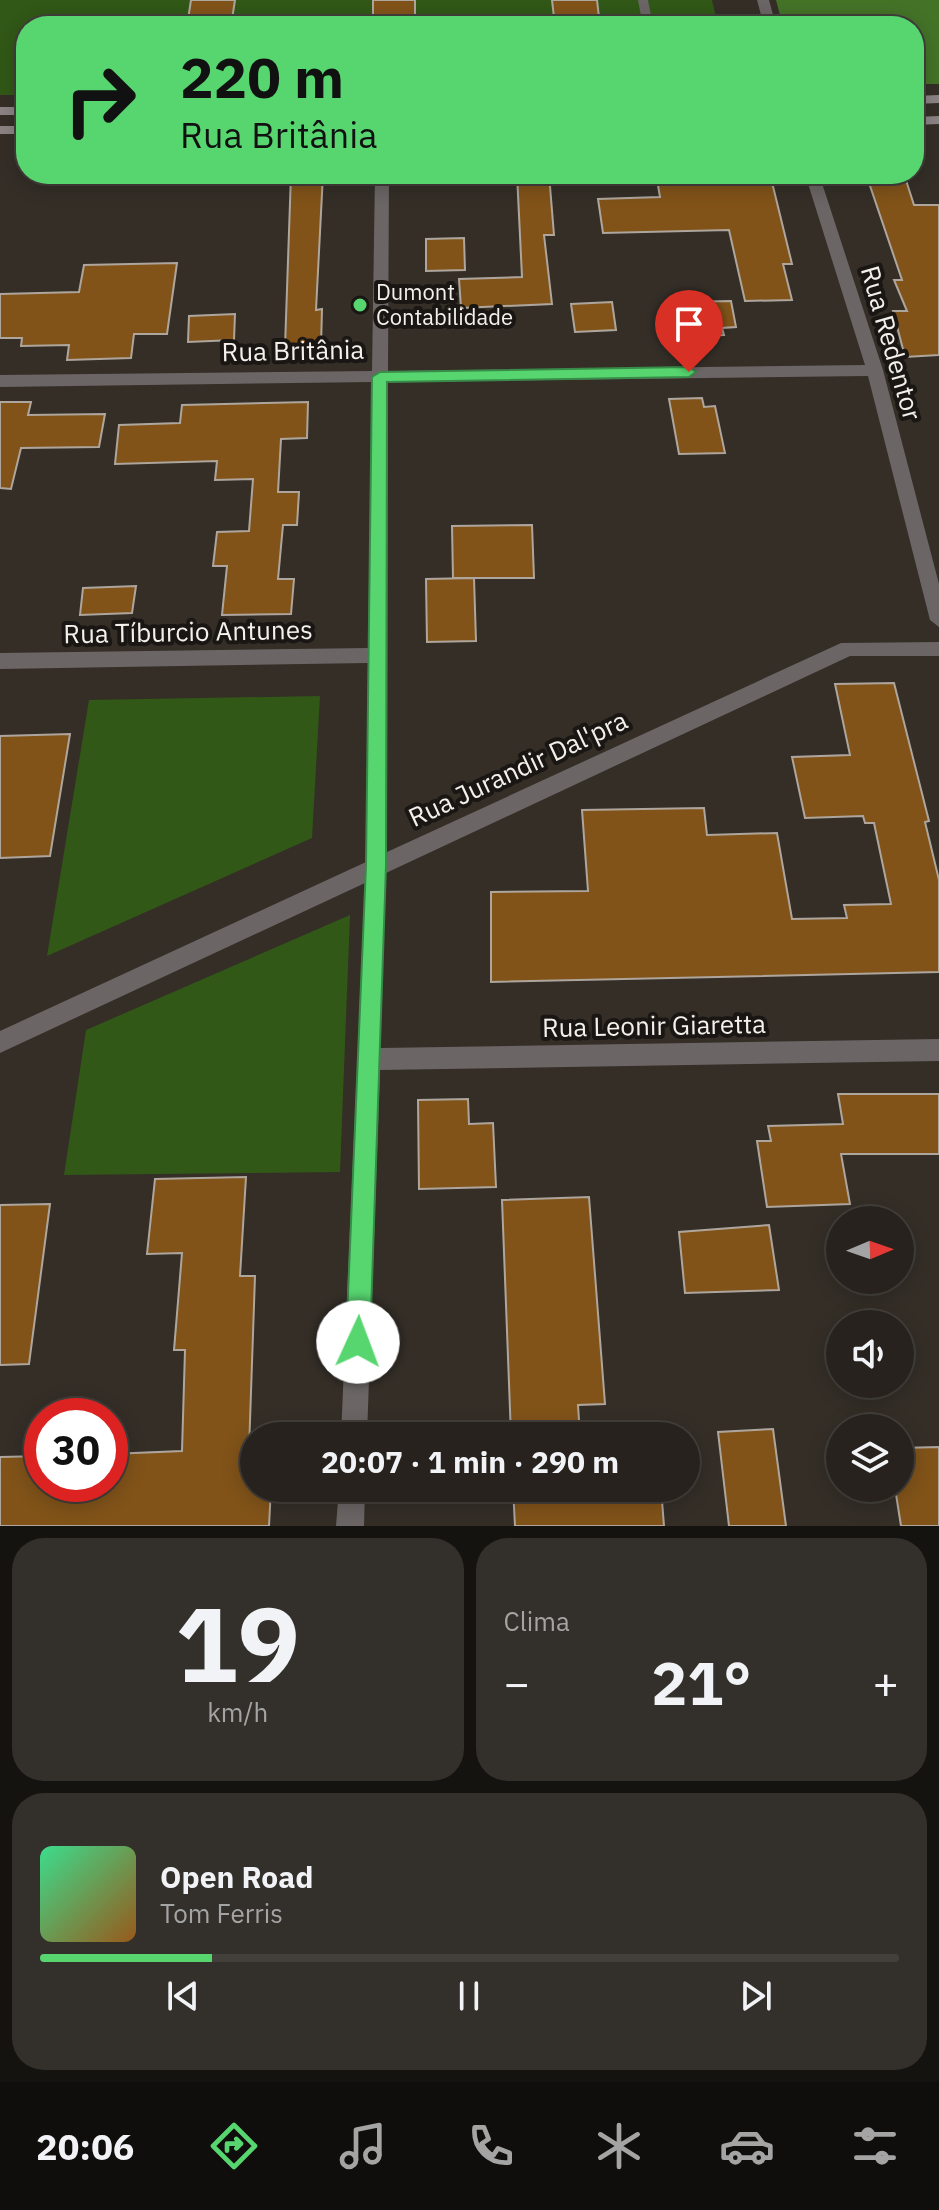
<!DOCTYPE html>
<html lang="pt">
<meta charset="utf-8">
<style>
body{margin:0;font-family:"IBM Plex Sans",sans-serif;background:#332f2a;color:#f1f3f6;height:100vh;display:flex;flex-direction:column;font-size:30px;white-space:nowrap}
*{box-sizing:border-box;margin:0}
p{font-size:26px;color:#a4a4a4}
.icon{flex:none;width:44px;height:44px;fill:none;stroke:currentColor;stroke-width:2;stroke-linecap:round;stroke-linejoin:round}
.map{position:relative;height:1526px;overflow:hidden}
.sheet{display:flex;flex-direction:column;gap:12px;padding:12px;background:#151310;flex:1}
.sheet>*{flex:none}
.guide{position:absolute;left:16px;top:16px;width:908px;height:168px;border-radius:32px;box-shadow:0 4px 20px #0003,0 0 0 2px #433f3b;background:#57d670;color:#111;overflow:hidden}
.needle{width:52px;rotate:88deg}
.controls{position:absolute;left:826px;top:1206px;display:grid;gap:16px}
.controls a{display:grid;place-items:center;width:88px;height:88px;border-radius:50%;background:#27221d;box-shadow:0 4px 20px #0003,0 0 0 2px #433f3b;font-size:40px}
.speed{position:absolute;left:24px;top:1398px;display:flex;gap:16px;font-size:40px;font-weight:700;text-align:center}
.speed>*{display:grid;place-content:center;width:104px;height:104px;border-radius:50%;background:#27221d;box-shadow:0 4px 20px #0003,0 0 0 2px #433f3b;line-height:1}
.speed .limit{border:12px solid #d22;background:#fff;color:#111}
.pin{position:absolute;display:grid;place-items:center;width:68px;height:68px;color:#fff;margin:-82px -34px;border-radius:50% 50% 50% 0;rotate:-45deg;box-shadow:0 0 8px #0007}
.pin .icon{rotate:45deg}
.me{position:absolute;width:88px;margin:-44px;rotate:2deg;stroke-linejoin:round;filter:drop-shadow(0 0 6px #0008)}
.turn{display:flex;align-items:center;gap:28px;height:168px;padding:0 32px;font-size:36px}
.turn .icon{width:104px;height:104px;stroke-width:2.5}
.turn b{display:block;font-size:56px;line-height:68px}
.big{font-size:60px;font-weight:800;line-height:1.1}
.sheet .card{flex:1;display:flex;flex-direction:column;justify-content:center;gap:12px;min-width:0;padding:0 28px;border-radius:32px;background:#332f2a}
.sheet .dial{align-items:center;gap:0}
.dial b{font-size:104px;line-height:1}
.song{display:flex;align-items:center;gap:24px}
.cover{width:96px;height:96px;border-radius:12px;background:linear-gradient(135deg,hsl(150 70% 55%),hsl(30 70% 35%))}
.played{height:8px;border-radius:4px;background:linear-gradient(90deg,#57d670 20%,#433f3b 20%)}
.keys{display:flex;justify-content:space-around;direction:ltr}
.heat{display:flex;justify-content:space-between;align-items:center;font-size:44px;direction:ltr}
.sheet .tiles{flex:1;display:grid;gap:12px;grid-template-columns:1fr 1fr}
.card:last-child{grid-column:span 2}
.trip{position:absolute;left:240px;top:1422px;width:460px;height:80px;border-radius:40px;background:#27221d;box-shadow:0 4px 20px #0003,0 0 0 2px #433f3b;font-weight:800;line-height:80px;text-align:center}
.dock{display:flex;height:128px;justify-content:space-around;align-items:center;background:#100e0c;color:#a4a4a4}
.dock .icon{width:56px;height:56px}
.dock .selected{color:#57d670}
.dock b{font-size:36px;color:#f1f3f6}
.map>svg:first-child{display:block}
.green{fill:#315817}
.forest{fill:#447328}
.building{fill:#815319;stroke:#aea69d;stroke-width:2}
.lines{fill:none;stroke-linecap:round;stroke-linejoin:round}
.lane{fill:#6b6565;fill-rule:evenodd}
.street{fill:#6b6565;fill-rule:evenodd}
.secondary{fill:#8c8484;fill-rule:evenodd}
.route{fill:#57d670;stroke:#398b49;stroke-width:2}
.poi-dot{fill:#57d670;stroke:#1a1613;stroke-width:3}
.labels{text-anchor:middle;stroke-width:8;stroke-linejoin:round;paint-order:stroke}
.far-poi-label{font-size:22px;fill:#f4f0eb;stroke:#1a1613;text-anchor:start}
.street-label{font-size:26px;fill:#f4f0eb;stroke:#1a1613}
</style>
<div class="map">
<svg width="939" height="1526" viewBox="0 0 939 1526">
<rect width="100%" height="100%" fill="#342e27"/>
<g class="green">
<path d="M 0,0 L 712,0 L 718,26 L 26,26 L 26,95 L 0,95 Z"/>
<path d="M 320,696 L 312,838 L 47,956 L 89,700 Z"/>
<path d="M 350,915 L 340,1172 L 64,1175 L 86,1030 Z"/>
</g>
<path class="forest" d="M 776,0 L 939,0 L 939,84 L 914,84 L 914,26 L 783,26 Z"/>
<g class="building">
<path d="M 191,0 L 235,0 L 231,26 L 187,26 Z"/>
<rect x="373" y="0" width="42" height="26"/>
<path d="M 552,0 L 597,0 L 600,26 L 555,26 Z"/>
<path d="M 291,174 L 323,174 L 316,310 L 322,309 L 321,346 L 285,347 Z"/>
<path d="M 517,174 L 549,174 L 554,235 L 544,235 L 552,304 L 461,308 L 459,279 L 522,277 Z"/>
<path d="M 656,174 L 770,174 L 792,264 L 783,264 L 792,300 L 745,301 L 729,230 L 603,233 L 598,199 L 660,197 Z"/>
<path d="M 866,174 L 904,174 L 914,205 L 939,205 L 939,355 L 905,357 L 893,311 L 907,311 L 894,280 L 902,280 Z"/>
<path d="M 464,238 L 465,270 L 426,271 L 426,239 Z"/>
<path d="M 177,263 L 167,334 L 134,334 L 131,358 L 67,360 L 69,345 L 21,346 L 22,338 L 0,338 L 0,294 L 79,292 L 84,265 Z"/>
<path d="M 731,301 L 736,327 L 722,328 L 724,335 L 689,336 L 681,302 Z"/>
<path d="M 612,302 L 616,330 L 575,332 L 571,304 Z"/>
<path d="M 235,314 L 234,340 L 188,342 L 189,316 Z"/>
<path d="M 702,398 L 704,407 L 715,406 L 725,453 L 679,454 L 669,399 Z"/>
<path d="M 0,402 L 31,402 L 28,415 L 105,414 L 99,447 L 21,448 L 11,489 L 0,488 Z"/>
<path d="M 308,402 L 307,438 L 281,439 L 278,492 L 299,492 L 297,525 L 283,525 L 278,579 L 294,579 L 291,614 L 222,615 L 227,566 L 213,566 L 217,532 L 249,531 L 253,479 L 215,480 L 217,461 L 115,464 L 119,425 L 180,423 L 182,405 Z"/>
<path d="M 532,525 L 534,578 L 453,578 L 452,526 Z"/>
<path d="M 474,578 L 476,641 L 427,642 L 426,579 Z"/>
<path d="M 136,586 L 132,613 L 80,615 L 83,588 Z"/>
<path d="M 894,683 L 929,821 L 925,822 L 939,880 L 939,972 L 491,982 L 491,892 L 588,891 L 582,810 L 704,808 L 707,835 L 777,833 L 792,919 L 847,918 L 844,905 L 891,904 L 874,823 L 865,823 L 863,816 L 805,818 L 792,757 L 850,755 L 835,684 Z"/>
<path d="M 70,734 L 50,856 L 0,858 L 0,736 Z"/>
<path d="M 838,1094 L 939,1094 L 939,1154 L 841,1154 L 850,1204 L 767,1207 L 757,1141 L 771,1141 L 768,1126 L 843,1124 Z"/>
<path d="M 468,1099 L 469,1124 L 493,1123 L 496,1187 L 419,1189 L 418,1100 Z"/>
<path d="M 246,1177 L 240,1276 L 255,1276 L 249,1450 L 254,1449 L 254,1488 L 271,1488 L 269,1526 L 0,1526 L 0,1457 L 42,1456 L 42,1484 L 110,1484 L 110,1454 L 182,1451 L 185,1350 L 174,1350 L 182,1253 L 147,1254 L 155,1179 Z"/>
<path d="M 589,1197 L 605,1404 L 578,1405 L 580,1436 L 511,1436 L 502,1200 Z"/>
<path d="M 50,1204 L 29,1364 L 0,1365 L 0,1205 Z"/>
<path d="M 769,1225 L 779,1290 L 685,1293 L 679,1232 Z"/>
<path d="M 773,1429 L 786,1526 L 729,1526 L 718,1432 Z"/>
<path d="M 939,1447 L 939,1526 L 901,1526 L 895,1488 L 900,1488 L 900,1448 Z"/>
<path d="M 513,1488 L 661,1488 L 664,1526 L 515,1526 Z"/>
</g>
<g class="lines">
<path class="lane" d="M 638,0 L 648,0 L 653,26 L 643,26 Z"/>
<g class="street">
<path d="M 757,0 L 769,0 L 776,26 L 764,26 Z"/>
<path d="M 375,174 L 389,174 L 388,371 L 865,365 L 805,174 L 819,174 L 883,370 L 939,584 L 939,627 L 930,620 L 868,376 L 388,382 L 387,852 L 841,643 L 939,642 L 939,656 L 850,656 L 386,873 L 380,1048 L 939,1039 L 939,1061 L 380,1070 L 367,1436 L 341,1436 L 365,883 L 0,1053 L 0,1031 L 366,862 L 368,663 L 0,669 L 0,653 L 368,648 L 372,382 L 0,387 L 0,375 L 372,371 Z"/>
<path d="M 339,1488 L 365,1488 L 364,1526 L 336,1526 Z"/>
</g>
<g class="secondary">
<path d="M 939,95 L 939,103 L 914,104 L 914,96 Z"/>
<rect x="0" y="107" width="26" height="8"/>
<path d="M 939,116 L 939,124 L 914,125 L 914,117 Z"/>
<rect x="0" y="126" width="26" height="8"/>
</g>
</g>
<path class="route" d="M 689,367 L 696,372 L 689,377 L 387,382 L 386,865 L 370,1342 L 366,1350 L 358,1353 L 350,1350 L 346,1342 L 366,865 L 372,377 L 380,372 Z"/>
<circle class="poi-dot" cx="360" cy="305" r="8"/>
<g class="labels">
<g class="far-poi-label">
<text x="376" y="300">Dumont<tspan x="376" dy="25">Contabilidade</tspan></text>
</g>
<g class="street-label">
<text transform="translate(891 343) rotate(74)" y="9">Rua Redentor</text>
<text transform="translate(293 351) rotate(-1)" y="9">Rua Britânia</text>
<text transform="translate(188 632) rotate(-1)" y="9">Rua Tíburcio Antunes</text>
<text transform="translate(518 769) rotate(-25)" y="9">Rua Jurandir Dal'pra</text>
<text transform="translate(654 1026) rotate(-1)" y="9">Rua Leonir Giaretta</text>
</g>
</g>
</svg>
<div class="controls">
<a><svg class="needle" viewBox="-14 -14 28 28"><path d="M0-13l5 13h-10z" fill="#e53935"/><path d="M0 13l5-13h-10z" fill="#a4a4a4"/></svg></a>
<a><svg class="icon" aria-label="sound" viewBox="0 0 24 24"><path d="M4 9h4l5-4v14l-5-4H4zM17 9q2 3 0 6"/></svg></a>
<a><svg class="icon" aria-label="layers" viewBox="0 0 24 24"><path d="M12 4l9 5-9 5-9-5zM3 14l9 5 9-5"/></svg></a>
</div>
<div class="speed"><div class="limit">30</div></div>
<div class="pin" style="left:689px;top:372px;background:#d93025"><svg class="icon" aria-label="arrive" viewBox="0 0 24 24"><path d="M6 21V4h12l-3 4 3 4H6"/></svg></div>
<svg class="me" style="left:358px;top:1342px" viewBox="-20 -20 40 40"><circle r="19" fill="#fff"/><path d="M0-13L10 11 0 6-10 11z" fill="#57d670"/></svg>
<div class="trip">20:07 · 1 min · 290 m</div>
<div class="guide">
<div class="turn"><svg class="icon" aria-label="right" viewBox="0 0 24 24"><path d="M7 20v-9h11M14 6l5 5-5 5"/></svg><div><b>220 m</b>Rua Britânia</div></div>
</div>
</div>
<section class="sheet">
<div class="tiles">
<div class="card dial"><b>19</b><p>km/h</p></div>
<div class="card"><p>Clima</p>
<div class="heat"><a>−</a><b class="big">21°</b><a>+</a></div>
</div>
<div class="card">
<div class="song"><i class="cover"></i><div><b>Open Road</b><p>Tom Ferris</p></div></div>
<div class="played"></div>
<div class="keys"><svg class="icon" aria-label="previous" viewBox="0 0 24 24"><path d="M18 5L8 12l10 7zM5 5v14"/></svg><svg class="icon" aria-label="pause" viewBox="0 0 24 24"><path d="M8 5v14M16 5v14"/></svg><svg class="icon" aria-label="next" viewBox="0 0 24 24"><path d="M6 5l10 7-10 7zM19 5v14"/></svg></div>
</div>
</div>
</section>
<nav class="dock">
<b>20:06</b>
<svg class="icon selected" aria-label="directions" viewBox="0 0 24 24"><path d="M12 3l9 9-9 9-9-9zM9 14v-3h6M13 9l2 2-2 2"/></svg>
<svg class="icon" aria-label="music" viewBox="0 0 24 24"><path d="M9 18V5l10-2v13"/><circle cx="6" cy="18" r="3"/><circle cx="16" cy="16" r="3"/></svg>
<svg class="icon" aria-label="phone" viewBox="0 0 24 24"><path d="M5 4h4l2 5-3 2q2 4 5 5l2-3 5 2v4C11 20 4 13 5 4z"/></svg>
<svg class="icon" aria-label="climate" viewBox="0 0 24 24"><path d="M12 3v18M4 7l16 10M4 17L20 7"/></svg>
<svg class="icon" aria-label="car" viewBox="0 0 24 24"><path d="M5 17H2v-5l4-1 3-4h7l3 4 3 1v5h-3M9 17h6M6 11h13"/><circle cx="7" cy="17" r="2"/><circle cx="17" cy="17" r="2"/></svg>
<svg class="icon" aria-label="filters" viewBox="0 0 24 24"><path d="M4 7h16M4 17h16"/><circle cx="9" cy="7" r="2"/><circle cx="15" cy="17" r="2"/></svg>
</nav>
